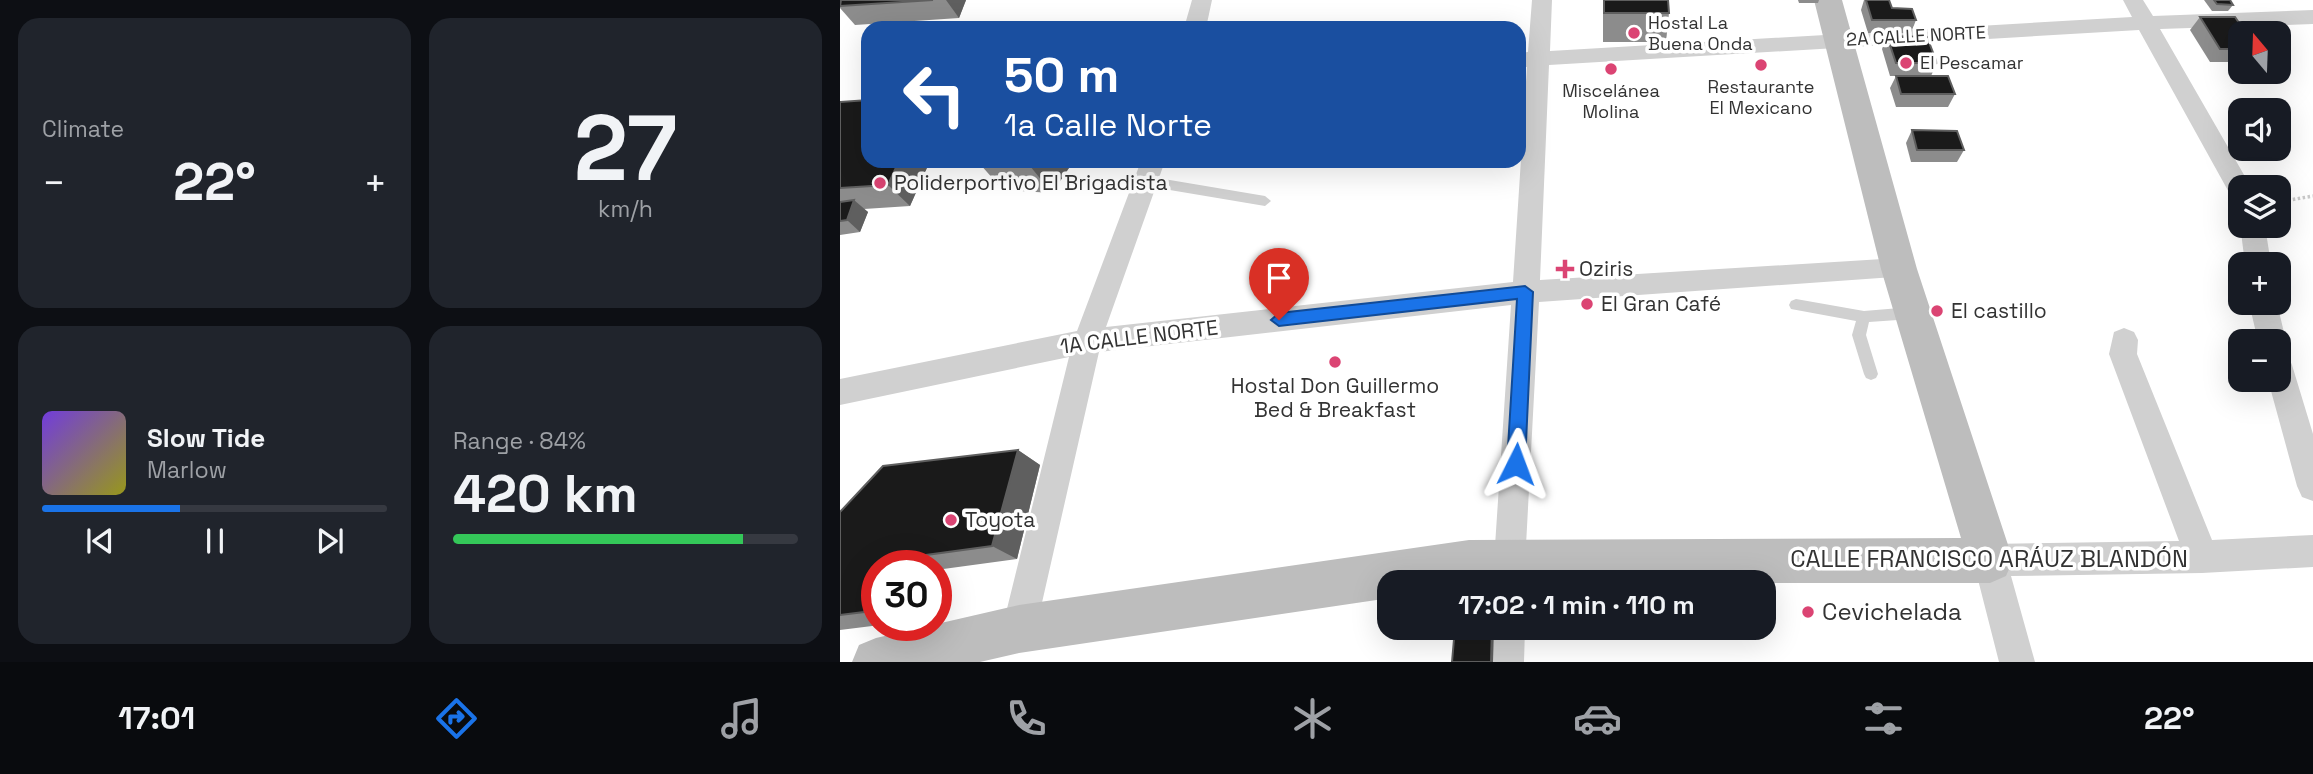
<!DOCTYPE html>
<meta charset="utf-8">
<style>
body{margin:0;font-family:"Space Grotesk",sans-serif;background:#20242c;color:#f1f3f6;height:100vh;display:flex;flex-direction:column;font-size:26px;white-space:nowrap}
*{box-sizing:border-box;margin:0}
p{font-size:23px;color:#9ea1a6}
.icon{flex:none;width:38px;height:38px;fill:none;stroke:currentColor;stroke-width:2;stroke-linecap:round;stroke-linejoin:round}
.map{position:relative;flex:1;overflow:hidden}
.sheet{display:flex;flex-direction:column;gap:18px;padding:18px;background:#0d0f14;width:840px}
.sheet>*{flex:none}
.top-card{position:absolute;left:21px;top:21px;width:665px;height:147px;border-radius:21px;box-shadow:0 7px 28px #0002;background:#1a4fa0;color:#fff;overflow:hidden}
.needle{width:46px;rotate:341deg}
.fabs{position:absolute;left:1388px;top:21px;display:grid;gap:14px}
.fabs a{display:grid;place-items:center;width:63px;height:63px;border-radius:14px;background:#171b24;box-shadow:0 7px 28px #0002;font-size:35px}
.speed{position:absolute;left:21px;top:550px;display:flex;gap:14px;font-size:35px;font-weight:700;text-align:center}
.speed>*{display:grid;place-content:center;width:91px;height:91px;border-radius:50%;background:#171b24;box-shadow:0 7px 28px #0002;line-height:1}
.speed .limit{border:10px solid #d22;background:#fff;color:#111}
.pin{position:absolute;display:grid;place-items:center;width:60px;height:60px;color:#fff;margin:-72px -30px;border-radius:50% 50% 50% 0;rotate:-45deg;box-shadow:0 0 7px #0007}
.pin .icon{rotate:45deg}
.me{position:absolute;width:77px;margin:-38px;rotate:3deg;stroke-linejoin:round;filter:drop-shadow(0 0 5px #0008)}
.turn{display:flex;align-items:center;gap:24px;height:147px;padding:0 28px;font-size:32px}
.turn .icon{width:91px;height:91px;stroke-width:2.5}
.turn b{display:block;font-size:49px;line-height:60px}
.big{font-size:52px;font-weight:800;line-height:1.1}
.sheet .card{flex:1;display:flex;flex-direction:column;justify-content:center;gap:10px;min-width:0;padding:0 24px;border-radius:21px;background:#20242c}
.sheet .dial{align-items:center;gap:0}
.dial b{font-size:91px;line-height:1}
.song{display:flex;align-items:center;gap:21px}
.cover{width:84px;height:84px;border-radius:10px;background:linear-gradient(135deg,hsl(260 70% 55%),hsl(60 70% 35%))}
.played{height:7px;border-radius:4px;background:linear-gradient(90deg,#1a73e8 40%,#363941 40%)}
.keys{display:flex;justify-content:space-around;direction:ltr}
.heat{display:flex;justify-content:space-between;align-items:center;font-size:38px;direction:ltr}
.charge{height:10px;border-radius:5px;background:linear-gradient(90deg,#34c759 84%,#363941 0)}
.sheet .tiles{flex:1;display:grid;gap:18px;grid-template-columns:repeat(2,1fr)}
.trip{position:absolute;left:537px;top:570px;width:399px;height:70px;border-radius:21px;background:#171b24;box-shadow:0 7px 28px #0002;font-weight:800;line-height:70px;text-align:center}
.menu{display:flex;height:112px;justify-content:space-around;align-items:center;background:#090b0e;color:#9ea1a6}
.menu .icon{width:49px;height:49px}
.menu .current{color:#1a73e8}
.menu b{font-size:32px;color:#f1f3f6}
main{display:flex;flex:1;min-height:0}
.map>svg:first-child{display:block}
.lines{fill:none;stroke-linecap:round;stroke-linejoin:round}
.path{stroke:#cacaca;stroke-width:3.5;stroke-dasharray:2.5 2.5;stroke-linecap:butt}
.lane{fill:#d0d0d0;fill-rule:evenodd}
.street{fill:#d0d0d0;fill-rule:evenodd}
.secondary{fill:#bdbdbd;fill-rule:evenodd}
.wall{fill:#8c8c8c}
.shaded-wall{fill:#5f5f5f}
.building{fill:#1a1a1a;stroke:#5f5f5f;stroke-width:2}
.route{fill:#1a73e8;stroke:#114b97;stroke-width:2}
.poi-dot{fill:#db4473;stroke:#fff;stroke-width:2.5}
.labels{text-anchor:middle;stroke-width:7;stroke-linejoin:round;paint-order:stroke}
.far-poi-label{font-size:18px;fill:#333;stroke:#fff;text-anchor:start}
.far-street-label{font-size:18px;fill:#333;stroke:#fff}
.poi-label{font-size:21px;fill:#333;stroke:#fff;text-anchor:start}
.street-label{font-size:21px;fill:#333;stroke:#fff}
.near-street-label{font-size:24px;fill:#333;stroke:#fff}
.near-poi-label{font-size:24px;fill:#333;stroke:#fff;text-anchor:start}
</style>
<main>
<section class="sheet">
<div class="tiles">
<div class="card"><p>Climate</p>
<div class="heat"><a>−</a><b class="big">22°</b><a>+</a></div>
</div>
<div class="card dial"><b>27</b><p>km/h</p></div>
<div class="card">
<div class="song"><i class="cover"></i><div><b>Slow Tide</b><p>Marlow</p></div></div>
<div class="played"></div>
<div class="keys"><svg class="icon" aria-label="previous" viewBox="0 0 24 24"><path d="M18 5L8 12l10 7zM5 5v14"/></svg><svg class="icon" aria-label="pause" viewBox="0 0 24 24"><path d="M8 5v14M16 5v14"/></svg><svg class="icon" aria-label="next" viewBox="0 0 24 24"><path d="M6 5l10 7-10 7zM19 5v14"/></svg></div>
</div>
<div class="card"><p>Range · 84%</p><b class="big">420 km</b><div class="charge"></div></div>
</div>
</section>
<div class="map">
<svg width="1473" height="662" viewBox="0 0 1473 662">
<rect width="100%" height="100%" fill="#fff"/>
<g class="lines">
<path class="path" d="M 1438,202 L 1473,196"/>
<g class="lane">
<path d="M 306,176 L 425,196 L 431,201 L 425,206 L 306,186 L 300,181 Z"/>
<path d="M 956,299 L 1024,311 L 1072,307 L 1077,309 L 1079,313 L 1077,317 L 1072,319 L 1029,322 L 1026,335 L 1038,374 L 1036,378 L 1031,380 L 1026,378 L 1024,374 L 1012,335 L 1016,321 L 951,309 L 949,305 L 951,301 Z"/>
</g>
<g class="street">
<path d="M 352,0 L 372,0 L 366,28 L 344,28 Z"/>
<path d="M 692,0 L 712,0 L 710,51 L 1292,17 L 1283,0 L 1303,0 L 1313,16 L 1473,10 L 1473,24 L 1320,29 L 1411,187 L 1400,187 L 1400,198 L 1391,196 L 1299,30 L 709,65 L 700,280 L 1059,258 L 1068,262 L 1072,269 L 1068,276 L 699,302 L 684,583 L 656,583 L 653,576 L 671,305 L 259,352 L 196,629 L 191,641 L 179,646 L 167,641 L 162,629 L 229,357 L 0,405 L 0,379 L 237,331 L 301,161 L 325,161 L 266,327 L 673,282 L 687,67 L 679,67 L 679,53 L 688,52 Z"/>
<path d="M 1400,224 L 1425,226 L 1431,264 L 1405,264 Z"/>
<path d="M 1409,303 L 1437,303 L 1446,341 L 1442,349 L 1438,351 L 1438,341 L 1418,341 Z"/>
<path d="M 1284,328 L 1294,332 L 1298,340 L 1297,354 L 1372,540 L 1473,535 L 1473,567 L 1362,573 L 1171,576 L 1195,662 L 1159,662 L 1133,560 L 1138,548 L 1150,544 L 1339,541 L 1269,354 L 1274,332 Z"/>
<path d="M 1438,353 L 1448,356 L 1452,365 L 1473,434 L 1473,501 L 1462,497 L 1457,486 L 1428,380 L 1438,380 Z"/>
<path d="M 651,628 L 685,628 L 684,662 L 648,662 Z"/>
</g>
<path class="secondary" d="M 974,0 L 1002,0 L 1077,269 L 1173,560 L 1166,576 L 1150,583 L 550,583 L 550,598 L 179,653 L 140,662 L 12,662 L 19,645 L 36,638 L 179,605 L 629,540 L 1121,538 L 1041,269 Z"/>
</g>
<g class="wall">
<path d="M 1,0 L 126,0 L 119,18 L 15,25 L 0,8 Z"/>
<path d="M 763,0 L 828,0 L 829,13 L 826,42 L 763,42 Z"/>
<path d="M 958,0 L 979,0 L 978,3 L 959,3 Z"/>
<path d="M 1024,0 L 1049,0 L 1052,8 L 1076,20 L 1071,33 L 1028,33 L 1021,10 Z"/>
<path d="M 1364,0 L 1390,0 L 1393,5 L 1388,11 L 1372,11 Z"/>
<path d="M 1360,17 L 1400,33 L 1400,62 L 1370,62 L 1350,30 Z"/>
<path d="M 1047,36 L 1097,63 L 1091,76 L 1115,94 L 1108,107 L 1056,107 L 1050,88 L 1056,76 L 1050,76 L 1042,49 Z"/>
<path d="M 0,102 L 28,161 L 90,161 L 70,206 L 24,209 L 28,212 L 20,232 L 0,235 Z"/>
<path d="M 1072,130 L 1124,150 L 1117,162 L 1071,162 L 1066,143 Z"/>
<path d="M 140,161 L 288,161 L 283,167 L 235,165 L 233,162 L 212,193 L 163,190 L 139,163 Z"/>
<path d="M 178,450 L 200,465 L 177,559 L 96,570 L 96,565 L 37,565 L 37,625 L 40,625 L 0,630 L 0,512 Z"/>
</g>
<g class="shaded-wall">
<path d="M 106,0 L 126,0 L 119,18 Z"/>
<path d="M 59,161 L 90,161 L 70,206 L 48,185 Z"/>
<path d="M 193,161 L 232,161 L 233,162 L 212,193 L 190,166 Z"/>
<path d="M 279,161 L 288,161 L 283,167 Z"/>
<path d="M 14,200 L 28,212 L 20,232 L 7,220 Z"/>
<path d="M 178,450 L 200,465 L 177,559 L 152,546 Z"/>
<path d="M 42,561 L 53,565 L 40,565 Z"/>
<path d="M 37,575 L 37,616 L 24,612 Z"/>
<path d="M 652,628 L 654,628 L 653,662 L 651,662 Z"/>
</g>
<g class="building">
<path d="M 1,0 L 93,0 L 0,6 Z"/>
<path d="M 764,0 L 828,0 L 829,13 L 764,13 Z"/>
<path d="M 1026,0 L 1049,0 L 1052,8 L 1072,9 L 1076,20 L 1032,20 Z"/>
<path d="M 1374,0 L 1390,0 L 1393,5 L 1377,4 Z"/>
<path d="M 1360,17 L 1395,17 L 1406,33 L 1400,33 L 1400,49 L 1380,49 Z"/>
<path d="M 1047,36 L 1087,37 L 1097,63 L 1056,63 Z"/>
<path d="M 1056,76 L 1108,76 L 1115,94 L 1061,94 Z"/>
<path d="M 28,100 L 28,161 L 59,161 L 48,185 L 0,188 L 0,102 Z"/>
<path d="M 1072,130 L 1117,131 L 1124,150 L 1077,150 Z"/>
<path d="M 140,161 L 193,161 L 190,166 L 139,163 Z"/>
<path d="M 14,200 L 7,220 L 0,221 L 0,202 Z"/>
<path d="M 178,450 L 152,546 L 42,561 L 40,565 L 37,565 L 37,575 L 24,612 L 0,615 L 0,512 L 43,466 Z"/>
<path d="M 615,628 L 652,628 L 651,662 L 612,662 Z"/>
</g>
<path class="route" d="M 685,286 L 693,292 L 685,464 L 682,470 L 676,473 L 670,470 L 667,464 L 677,299 L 439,326 L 431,320 L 439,313 Z"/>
<g class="poi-dot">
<circle cx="794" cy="33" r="7"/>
<circle cx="1066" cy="63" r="7"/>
<circle cx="921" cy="65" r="7"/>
<circle cx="771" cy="69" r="7"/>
<circle cx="40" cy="183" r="7"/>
<path d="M721.5 258.5h7v7h7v7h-7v7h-7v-7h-7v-7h7z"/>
<circle cx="747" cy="304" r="7"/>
<circle cx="1097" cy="311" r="7"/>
<circle cx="495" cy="362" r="7"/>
<circle cx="111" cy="520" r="7"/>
<circle cx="968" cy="612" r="7"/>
</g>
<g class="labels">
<g class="far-poi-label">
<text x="808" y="29">Hostal La<tspan x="808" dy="21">Buena Onda</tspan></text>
<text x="1080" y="69">El Pescamar</text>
<text x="921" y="93" text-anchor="middle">Restaurante<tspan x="921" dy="21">El Mexicano</tspan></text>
<text x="771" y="97" text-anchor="middle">Miscelánea<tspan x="771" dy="21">Molina</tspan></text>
</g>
<g class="far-street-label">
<text transform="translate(1076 36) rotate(-3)" y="6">2A CALLE NORTE</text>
</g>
<g class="poi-label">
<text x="54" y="190">Poliderportivo El Brigadista</text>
<text x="739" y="276">Oziris</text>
<text x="761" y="311">El Gran Café</text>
<text x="1111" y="318">El castillo</text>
<text x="495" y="393" text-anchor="middle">Hostal Don Guillermo<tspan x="495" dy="24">Bed &amp; Breakfast</tspan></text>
<text x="125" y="527">Toyota</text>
</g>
<g class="street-label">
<text transform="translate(299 337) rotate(-7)" y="7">1A CALLE NORTE</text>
</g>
<g class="near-street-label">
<text x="1149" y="567">CALLE FRANCISCO ARÁUZ BLANDÓN</text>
</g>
<g class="near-poi-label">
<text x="982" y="620">Cevichelada</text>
</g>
</g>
</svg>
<div class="fabs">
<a><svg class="needle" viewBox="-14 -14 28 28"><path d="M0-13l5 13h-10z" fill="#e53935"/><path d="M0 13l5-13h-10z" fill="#9ea1a6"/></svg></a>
<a><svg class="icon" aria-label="sound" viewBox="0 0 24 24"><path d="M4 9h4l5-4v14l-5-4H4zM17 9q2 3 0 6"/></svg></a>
<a><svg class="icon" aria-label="layers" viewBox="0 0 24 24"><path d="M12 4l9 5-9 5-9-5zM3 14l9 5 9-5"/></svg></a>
<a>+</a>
<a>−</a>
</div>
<div class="speed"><div class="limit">30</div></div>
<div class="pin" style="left:439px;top:320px;background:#d93025"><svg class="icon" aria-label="arrive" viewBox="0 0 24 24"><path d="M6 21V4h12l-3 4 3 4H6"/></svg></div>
<svg class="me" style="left:676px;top:464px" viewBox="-20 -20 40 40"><path d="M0-17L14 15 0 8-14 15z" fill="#1a73e8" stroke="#fff" stroke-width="4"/></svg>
<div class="trip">17:02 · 1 min · 110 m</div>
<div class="top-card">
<div class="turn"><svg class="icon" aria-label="left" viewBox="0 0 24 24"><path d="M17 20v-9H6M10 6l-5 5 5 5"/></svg><div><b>50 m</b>1a Calle Norte</div></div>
</div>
</div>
</main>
<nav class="menu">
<b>17:01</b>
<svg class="icon current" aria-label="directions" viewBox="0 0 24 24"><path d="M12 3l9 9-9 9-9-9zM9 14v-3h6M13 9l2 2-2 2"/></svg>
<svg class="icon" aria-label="music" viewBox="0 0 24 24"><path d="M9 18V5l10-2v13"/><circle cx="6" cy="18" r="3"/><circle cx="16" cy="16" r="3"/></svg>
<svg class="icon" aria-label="phone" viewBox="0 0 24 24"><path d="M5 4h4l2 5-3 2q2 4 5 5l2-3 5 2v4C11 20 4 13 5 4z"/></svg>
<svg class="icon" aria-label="climate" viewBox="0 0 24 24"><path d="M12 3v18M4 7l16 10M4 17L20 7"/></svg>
<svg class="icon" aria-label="car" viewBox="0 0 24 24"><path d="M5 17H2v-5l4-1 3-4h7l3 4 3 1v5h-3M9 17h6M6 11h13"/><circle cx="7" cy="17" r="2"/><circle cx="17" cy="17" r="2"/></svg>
<svg class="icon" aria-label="filters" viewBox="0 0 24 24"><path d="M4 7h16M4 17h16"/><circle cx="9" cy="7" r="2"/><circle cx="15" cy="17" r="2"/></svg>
<b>22°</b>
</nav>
